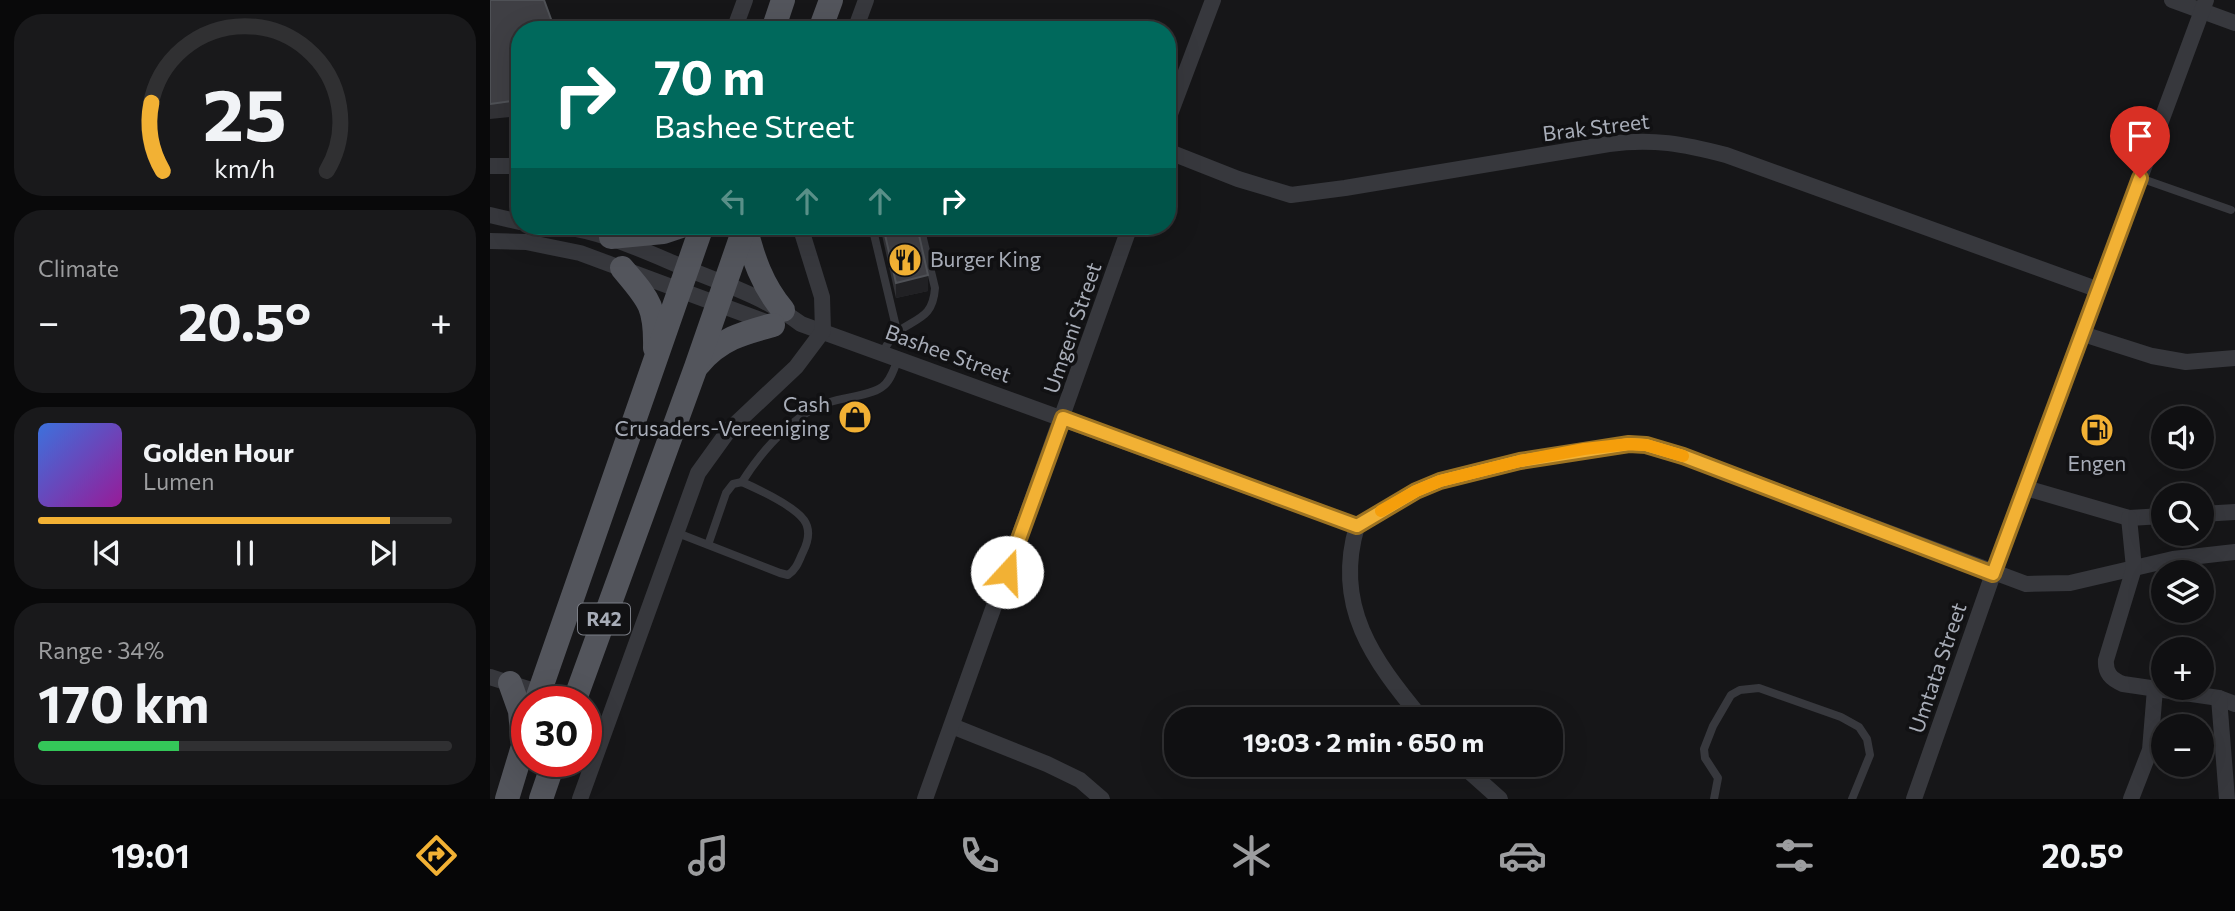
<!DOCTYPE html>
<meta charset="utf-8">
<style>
body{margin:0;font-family:Commissioner,sans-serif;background:#19191b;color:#f1f3f6;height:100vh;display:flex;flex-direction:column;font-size:26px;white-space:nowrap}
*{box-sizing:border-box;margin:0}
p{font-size:23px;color:#9c9d9f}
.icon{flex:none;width:38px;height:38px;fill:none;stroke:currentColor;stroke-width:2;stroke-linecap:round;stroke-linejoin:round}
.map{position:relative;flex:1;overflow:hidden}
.details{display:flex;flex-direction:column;gap:14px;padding:14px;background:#09090a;width:490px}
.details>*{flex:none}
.top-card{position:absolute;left:21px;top:21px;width:665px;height:214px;border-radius:28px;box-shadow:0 7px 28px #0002,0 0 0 2px #303032;background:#00695c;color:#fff;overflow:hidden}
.fabs{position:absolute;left:1661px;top:406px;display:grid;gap:14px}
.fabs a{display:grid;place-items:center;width:63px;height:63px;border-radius:50%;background:#101012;box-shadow:0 7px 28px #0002,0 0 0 2px #303032;font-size:35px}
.speed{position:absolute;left:21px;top:686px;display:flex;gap:14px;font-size:35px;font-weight:700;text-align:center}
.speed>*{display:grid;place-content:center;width:91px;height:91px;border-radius:50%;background:#101012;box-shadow:0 7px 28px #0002,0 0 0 2px #303032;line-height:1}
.speed .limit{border:10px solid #d22;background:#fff;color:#111}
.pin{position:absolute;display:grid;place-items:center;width:60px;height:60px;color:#fff;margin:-72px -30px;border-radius:50% 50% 50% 0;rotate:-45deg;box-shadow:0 0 7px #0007}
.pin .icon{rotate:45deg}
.me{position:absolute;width:77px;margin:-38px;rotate:20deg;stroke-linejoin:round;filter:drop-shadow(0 0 5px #0008)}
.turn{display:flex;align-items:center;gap:24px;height:147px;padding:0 28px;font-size:32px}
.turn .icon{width:91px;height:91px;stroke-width:2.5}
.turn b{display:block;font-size:49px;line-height:60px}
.lanes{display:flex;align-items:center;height:66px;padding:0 28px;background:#0003;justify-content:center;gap:35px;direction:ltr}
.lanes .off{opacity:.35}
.big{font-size:52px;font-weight:700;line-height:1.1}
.details .tile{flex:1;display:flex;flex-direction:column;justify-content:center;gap:10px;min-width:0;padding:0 24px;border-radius:28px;background:#19191b}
.details .dial{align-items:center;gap:0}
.dial svg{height:182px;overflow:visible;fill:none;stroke:#303032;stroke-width:7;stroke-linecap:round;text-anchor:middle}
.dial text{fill:#f1f3f6;stroke:none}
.song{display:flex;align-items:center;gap:21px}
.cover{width:84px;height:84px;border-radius:10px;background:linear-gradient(135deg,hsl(220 70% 55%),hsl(300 70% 35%))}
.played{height:7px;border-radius:4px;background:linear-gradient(90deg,#f2b134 85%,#303032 85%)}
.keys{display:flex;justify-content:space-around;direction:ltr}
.heat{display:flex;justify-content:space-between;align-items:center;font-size:38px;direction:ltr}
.charge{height:10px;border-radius:5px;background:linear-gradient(90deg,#34c759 34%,#303032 0)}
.trip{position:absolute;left:674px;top:707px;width:399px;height:70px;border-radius:28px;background:#101012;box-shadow:0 7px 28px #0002,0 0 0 2px #303032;font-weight:700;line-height:70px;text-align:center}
.tab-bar{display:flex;height:112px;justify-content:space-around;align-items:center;background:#060607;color:#9c9d9f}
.tab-bar .icon{width:49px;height:49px}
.tab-bar .on{color:#f2b134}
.tab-bar b{font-size:32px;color:#f1f3f6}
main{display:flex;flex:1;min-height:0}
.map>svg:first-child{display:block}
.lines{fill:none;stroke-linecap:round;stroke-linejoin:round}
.service{stroke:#37383d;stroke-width:8}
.minor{stroke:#37383d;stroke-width:16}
.primary{stroke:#53555c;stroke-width:24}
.wall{fill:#323236}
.shaded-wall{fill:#212124}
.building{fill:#3f3f44;stroke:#4f5156;stroke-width:2}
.route-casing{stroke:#9d7322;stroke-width:18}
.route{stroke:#f2b134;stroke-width:12}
.slow{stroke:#f59e0b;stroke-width:12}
.labels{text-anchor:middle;stroke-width:7;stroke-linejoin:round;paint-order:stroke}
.shield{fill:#111113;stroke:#7b7e86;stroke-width:2}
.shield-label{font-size:19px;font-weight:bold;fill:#a8adb8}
.street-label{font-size:21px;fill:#a8adb8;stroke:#111113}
.poi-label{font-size:21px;fill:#a8adb8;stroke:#111113;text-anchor:start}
</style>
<main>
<section class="details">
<div class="tile dial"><svg viewBox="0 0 100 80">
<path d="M14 69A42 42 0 1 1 86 69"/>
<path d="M14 69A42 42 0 0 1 9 39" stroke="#f2b134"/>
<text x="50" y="56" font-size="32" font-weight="700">25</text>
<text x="50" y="72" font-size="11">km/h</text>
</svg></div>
<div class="tile"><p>Climate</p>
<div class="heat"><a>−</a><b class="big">20.5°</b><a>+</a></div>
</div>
<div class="tile">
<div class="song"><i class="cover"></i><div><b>Golden Hour</b><p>Lumen</p></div></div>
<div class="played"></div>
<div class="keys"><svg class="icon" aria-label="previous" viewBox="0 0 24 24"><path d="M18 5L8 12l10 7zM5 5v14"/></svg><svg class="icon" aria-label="pause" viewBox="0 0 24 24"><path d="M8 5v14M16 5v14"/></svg><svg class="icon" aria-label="next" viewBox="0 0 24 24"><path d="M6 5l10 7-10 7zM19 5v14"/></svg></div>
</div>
<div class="tile"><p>Range · 34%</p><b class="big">170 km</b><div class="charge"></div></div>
</section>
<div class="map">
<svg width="1745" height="799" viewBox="0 0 1745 799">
<rect width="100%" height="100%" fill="#161618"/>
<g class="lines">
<g class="service">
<path d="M 1650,178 L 1741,210"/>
<path d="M 382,226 L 407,331"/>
<path d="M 392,353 C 397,345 402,335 410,330 C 430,317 443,316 445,288 L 430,226"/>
<path d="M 252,482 C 271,452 294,426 324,408 C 343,397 377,398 392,387 C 401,381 404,368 408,359"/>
<path d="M 185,532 L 290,573 L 298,575 C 307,569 309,560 313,552 C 318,542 321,530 314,520 C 303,505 270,490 252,482 L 243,484 L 236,493 L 218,545"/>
<path d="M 1224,799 L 1228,778 L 1215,758 L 1214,749 L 1223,726 L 1241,695 L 1250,690 L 1269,688 L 1351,717 L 1369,727 L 1377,739 L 1380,755 L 1362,799"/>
</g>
<g class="minor">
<path d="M 1682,0 L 1745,23"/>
<path d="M 244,30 L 255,0"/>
<path d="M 365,30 L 376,0"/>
<path d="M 677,122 L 723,0"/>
<path d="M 677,151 L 748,179 L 801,195 L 855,188 L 1119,144 C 1163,138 1194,144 1236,155 L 1609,290"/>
<path d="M 0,166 L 30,166"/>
<path d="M 0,215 L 30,222"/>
<path d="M 67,226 C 113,231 152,250 195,268 C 235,284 276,298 311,324 L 867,526 L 926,491 L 950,481 L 1030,461 L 1139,444 L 1155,445 L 1193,456 L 1536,584 L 1580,583 L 1683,559 L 1745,552"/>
<path d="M 0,241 L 36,242 L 90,253 L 284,325"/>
<path d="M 1593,334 L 1662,356 L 1696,362 L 1745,358"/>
<path d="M 1536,488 L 1639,518 L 1673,516"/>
<path d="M 1712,514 L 1745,512"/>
<path d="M 1639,518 L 1644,568 L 1616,660 C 1615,673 1621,679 1633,684 L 1729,698 L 1745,704"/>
<path d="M 867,526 C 843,606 883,660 932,719"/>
<path d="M 0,677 L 79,702"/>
<path d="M 1729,698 L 1737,799"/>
<path d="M 462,726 L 557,764 L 590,780 L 612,799"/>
<path d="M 972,765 L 1010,799"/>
<path d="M 90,799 L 208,473 L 239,430 L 306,367 L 333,331 L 332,297 L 310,226"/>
<path d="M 435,799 L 640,226"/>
<path d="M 1424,799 L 1503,574 L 1716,0"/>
<path d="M 1641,799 L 1660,750 L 1665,689"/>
</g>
<g class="primary">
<path d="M 283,30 L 293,0"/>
<path d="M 330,30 L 341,0"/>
<path d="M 255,226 C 263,258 272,285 293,310"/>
<path d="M 121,237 L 173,232 L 191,226"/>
<path d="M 132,268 C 158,299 166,305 165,348"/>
<path d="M 209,364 C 230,339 253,333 283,325"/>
<path d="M 20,683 L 30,711 L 33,745"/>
<path d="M 46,702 L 212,226"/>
<path d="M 84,702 L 206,367 L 255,226"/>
<path d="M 17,799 L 37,733"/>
<path d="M 51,799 L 64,761"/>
</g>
</g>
<g class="wall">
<path d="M 0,0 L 30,30 L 30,116 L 0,119 Z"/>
<path d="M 392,226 L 427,226 L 438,291 L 406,298 L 392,235 Z"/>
</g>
<path class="shaded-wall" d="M 438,275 L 438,291 L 406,298 L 406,283 Z"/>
<g class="building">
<path d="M 0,0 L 54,0 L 65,30 L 30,30 L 30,100 L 0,104 Z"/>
<path d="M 393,226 L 427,226 L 438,275 L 406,283 Z"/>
</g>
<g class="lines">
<defs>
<path id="route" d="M 517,572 L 573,418 L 867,526 L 926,491 L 950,481 L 1030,461 L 1139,444 L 1156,445 L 1193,456 L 1503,574 L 1650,178"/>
</defs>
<use href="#route" class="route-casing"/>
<use href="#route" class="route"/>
<path class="slow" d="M 891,511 L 926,491 L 950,481 L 1030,461 L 1094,449 L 1139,444 L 1156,445 L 1193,456"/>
</g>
<defs>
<symbol id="restaurant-disc" viewBox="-11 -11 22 22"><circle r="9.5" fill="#f2b134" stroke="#111113"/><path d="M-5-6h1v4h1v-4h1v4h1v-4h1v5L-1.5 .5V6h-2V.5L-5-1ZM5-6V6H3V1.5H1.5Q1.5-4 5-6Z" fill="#111"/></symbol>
<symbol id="shop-disc" viewBox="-11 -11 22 22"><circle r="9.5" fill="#f2b134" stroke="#111113"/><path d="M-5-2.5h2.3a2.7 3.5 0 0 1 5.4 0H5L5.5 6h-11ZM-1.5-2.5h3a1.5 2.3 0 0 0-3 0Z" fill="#111"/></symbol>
<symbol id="fuel-disc" viewBox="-11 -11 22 22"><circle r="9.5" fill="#f2b134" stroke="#111113"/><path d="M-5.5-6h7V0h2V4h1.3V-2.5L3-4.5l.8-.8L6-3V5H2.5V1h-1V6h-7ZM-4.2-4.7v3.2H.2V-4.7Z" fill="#111"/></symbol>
</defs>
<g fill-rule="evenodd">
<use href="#restaurant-disc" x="396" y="241" width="38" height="38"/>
<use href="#shop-disc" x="346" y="398" width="38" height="38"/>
<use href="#fuel-disc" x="1588" y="411" width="38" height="38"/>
</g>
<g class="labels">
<rect class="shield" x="88" y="603.5" width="52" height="31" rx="5"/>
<g class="shield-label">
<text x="114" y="626">R42</text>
</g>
<g class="street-label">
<text transform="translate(1106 128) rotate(-7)" y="7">Brak Street</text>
<text transform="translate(583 328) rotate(-71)" y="7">Umgeni Street</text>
<text transform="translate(458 354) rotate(20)" y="7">Bashee Street</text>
<text transform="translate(1448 668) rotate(-71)" y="7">Umtata Street</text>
</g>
<g class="poi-label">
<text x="440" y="267">Burger King</text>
<text x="340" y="412" text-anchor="end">Cash<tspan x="340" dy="24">Crusaders-Vereeniging</tspan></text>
<text x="1607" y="471" text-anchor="middle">Engen</text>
</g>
</g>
</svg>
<div class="fabs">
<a><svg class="icon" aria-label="sound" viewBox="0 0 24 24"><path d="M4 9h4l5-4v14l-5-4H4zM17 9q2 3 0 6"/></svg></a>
<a><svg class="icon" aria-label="search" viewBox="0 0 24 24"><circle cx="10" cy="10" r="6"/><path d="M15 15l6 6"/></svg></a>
<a><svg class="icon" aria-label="layers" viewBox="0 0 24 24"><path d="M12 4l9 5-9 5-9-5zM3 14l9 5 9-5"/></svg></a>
<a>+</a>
<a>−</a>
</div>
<div class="speed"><div class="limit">30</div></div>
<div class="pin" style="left:1650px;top:178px;background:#d93025"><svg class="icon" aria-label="arrive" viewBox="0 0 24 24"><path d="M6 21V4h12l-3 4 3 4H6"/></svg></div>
<svg class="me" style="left:517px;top:572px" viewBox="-20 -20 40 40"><circle r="19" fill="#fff"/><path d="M0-13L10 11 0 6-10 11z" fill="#f2b134"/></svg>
<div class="trip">19:03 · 2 min · 650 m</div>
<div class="top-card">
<div class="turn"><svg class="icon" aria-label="right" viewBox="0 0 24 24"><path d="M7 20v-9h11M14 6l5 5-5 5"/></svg><div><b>70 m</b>Bashee Street</div></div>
<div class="lanes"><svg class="icon off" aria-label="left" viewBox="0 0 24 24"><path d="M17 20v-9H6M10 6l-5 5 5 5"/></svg><svg class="icon off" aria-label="ahead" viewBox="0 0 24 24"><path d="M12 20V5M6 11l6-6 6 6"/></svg><svg class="icon off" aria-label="ahead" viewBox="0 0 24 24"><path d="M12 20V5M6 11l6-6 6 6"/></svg><svg class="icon" aria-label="right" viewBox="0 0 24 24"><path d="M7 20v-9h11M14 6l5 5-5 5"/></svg></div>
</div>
</div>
</main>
<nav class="tab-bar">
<b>19:01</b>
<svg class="icon on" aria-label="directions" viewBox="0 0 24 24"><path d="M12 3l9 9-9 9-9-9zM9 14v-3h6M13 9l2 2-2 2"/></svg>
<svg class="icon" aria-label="music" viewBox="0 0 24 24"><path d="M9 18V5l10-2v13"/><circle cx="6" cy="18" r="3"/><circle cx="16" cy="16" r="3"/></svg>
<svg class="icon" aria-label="phone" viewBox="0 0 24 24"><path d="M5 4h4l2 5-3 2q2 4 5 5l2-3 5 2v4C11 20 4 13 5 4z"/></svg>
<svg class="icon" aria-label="climate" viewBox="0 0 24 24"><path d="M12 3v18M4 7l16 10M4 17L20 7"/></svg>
<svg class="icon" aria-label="car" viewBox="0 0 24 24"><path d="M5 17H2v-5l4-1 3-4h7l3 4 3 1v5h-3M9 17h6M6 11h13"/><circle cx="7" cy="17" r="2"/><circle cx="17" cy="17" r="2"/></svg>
<svg class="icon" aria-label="filters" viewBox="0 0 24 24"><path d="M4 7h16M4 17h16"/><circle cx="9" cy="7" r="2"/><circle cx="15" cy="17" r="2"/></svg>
<b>20.5°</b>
</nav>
